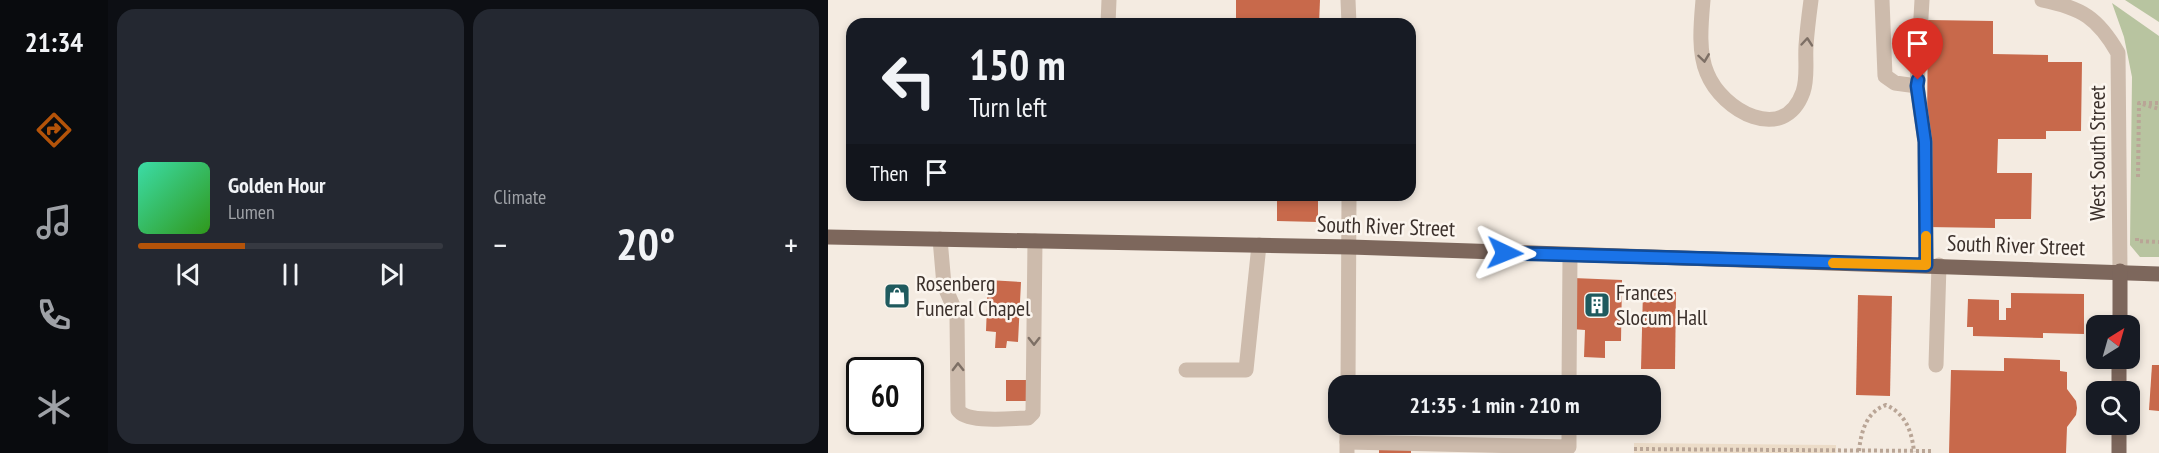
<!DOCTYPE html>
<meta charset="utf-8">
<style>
body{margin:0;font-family:"PT Sans Narrow",sans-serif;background:#242831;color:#f1f3f6;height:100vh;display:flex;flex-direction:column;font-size:22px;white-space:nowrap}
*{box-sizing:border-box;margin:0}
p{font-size:20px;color:#9ea1a6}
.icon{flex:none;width:33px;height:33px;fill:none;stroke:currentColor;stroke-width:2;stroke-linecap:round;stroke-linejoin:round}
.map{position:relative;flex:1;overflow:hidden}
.drawer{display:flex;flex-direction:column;gap:9px;padding:9px;background:#0d0f14;width:720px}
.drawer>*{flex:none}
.guide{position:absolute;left:18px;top:18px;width:570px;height:183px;border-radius:18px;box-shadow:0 3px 9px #0003;background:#171b24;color:#f1f3f6;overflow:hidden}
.needle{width:39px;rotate:37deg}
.fabs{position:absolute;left:1258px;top:315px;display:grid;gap:12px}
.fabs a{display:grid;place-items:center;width:54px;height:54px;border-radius:12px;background:#171b24;box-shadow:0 3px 9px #0003;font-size:30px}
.speed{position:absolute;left:18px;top:357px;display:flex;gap:12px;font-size:30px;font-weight:700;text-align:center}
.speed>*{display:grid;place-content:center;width:78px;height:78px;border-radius:50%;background:#171b24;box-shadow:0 3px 9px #0003;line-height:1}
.speed .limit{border:3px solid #111;border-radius:9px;background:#fff;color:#111}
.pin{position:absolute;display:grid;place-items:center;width:51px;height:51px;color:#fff;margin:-62px -26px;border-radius:50% 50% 50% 0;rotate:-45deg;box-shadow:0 0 6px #0007}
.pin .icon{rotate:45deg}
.me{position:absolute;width:66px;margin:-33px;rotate:92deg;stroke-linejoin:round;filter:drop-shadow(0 0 4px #0008)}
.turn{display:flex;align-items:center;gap:21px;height:126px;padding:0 24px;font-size:27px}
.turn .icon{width:78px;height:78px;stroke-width:2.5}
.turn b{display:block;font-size:42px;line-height:51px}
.then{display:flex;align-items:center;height:57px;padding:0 24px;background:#0003;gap:12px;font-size:22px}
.big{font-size:45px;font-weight:700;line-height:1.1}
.drawer .widget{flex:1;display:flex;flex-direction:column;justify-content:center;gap:9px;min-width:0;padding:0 21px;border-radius:18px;background:#242831}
.song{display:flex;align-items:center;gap:18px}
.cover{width:72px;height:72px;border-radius:9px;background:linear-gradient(135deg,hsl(160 70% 55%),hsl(110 70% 35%))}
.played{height:6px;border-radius:3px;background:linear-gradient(90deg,#b45309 35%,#363941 35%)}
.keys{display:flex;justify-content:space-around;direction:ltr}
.heat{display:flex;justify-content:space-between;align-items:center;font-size:33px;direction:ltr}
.drawer .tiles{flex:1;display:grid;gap:9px;grid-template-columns:repeat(2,1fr)}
.trip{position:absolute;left:500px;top:375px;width:333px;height:60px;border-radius:18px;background:#171b24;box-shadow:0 3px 9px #0003;font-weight:700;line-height:60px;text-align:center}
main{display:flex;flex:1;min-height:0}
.tab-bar{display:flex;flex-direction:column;width:108px;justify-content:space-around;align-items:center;background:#090b0e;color:#9ea1a6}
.tab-bar .icon{width:42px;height:42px}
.tab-bar .selected{color:#b45309}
.tab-bar b{font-size:27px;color:#f1f3f6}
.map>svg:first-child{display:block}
.green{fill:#b8c4a0}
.plaza{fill:#ecdcc8}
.building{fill:#c8694b}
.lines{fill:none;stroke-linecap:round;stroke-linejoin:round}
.path{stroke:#b9a596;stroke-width:4;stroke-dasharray:3 3;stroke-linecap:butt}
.minor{stroke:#cdbbac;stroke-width:15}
.major{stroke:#7d675c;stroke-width:15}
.oneway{stroke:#7d6f65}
.route-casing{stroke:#114b97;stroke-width:15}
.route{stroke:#1a73e8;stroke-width:10}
.slow{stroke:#f59e0b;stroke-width:10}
.labels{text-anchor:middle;stroke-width:5;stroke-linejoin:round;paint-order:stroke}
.street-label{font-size:22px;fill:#3b302b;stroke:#fbf5ee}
.poi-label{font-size:22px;fill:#3b302b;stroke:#fbf5ee;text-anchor:start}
</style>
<main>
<nav class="tab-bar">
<b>21:34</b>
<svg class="icon selected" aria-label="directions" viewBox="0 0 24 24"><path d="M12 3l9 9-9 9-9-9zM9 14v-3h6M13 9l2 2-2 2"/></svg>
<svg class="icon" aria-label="music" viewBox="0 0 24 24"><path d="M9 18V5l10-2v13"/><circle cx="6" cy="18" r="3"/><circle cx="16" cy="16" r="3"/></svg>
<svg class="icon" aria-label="phone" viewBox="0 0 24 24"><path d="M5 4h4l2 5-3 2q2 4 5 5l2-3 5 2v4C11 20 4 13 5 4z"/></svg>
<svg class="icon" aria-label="climate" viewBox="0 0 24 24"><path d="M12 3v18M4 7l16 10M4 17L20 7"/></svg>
</nav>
<section class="drawer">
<div class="tiles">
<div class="widget">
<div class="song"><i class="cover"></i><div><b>Golden Hour</b><p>Lumen</p></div></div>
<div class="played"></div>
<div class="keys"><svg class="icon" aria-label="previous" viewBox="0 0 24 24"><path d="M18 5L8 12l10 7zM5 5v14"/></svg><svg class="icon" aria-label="pause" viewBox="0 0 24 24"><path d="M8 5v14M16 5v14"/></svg><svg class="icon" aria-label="next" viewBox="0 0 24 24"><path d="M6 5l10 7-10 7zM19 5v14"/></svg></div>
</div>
<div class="widget"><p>Climate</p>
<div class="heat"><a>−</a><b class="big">20°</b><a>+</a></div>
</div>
</div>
</section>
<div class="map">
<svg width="1331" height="453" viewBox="0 0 1331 453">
<rect width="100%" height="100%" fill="#f4ebe1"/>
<g class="green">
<path d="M 1297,0 L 1331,0 L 1331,22 Z"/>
<path d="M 1284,3 L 1331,36 L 1331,257 L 1312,257 L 1302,245 L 1304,77 L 1296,37 Z"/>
</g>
<path class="plaza" d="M 806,443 L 1008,445 L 1008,453 L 806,453 Z"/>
<g class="building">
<path d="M 408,0 L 492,0 L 491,24 L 408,24 Z"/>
<path d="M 1100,20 L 1165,21 L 1165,54 L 1220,55 L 1220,62 L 1254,62 L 1253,131 L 1218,131 L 1218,139 L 1170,139 L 1169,173 L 1204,173 L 1203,219 L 1167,219 L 1167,228 L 1098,227 Z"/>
<path d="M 449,195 L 490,195 L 490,222 L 449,221 Z"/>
<path d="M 745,278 L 794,280 L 793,341 L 777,341 L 777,358 L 756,357 L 757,330 L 744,329 Z"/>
<path d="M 160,280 L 193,282 L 190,342 L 179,341 L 178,348 L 167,348 L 168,332 L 158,331 Z"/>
<path d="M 815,291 L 848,292 L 847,369 L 813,369 Z"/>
<path d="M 1183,293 L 1256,294 L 1256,334 L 1215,333 L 1215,338 L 1145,336 L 1145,327 L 1139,327 L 1140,299 L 1171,300 L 1171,320 L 1178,320 L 1178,308 L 1183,308 Z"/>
<path d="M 1030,295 L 1064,296 L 1062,396 L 1028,395 Z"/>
<path d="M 1176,358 L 1232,360 L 1232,371 L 1239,372 L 1239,389 L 1248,401 L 1249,408 L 1248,415 L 1239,427 L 1238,453 L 1121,453 L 1123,370 L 1176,371 Z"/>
<path d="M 1324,365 L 1331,365 L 1331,411 L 1321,410 Z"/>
<rect x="178" y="380" width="20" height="21"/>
<rect x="551" y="449" width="32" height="4"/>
</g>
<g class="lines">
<g class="path">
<path d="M 1315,103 L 1331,103"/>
<path d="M 1310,177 L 1311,103 L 1331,109"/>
<path d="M 1309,238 L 1309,241 L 1331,242"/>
<path d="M 1307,353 L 1307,334"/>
<path d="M 1306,416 L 1306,400"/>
<path d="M 806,449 L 1106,451"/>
<path d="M 1031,451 C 1033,432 1038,412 1058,405 C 1078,414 1084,432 1086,452"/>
</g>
<g class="minor">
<path d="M 520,0 L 521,24"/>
<path d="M 875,0 C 873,23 870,52 879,73 C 894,111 956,145 975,92 C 980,78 977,61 978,46 C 979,31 981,15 983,0"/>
<path d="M 1054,0 L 1057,76 L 1067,83 L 1089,86"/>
<path d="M 1094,0 L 1089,86 L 1097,142 L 1098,265"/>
<path d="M 1214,0 C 1254,8 1270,18 1290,53 L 1292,271"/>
<path d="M 280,24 L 281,0"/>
<path d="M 112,239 L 116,285 L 129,315 L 130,410 C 139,424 184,418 200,418 L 205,413 L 207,241"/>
<path d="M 1108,365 L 1111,265"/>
<path d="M 358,370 L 418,370 L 431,245"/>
<path d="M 520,386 L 521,195"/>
<path d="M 741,386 L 742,255"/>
<path d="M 519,442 L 741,447 L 741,424"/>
<path d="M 519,453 L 519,424"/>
</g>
<g class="major">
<path d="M 0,237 L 522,247 L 1331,274"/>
<path d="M 1292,326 L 1292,271"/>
<path d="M 1291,392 L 1291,358"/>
<path d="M 1291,453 L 1291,424"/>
</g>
</g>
<defs><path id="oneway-chevron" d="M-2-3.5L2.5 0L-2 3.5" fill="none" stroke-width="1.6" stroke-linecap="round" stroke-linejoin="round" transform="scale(1.5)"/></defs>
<g class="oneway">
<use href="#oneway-chevron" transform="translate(979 42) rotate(-85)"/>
<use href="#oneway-chevron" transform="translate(876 58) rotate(82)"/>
<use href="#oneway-chevron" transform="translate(206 341) rotate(90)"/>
<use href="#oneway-chevron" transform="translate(130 367) rotate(-91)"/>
</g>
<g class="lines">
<defs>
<path id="route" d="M 677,253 L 1098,265 L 1097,142 L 1089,86 L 1090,80"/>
</defs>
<use href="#route" class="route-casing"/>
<use href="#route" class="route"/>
<path class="slow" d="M 1005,263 L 1098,265 L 1098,236"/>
</g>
<defs>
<symbol id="shop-square" viewBox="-11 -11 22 22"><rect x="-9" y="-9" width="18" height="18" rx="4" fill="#1f5a5e" stroke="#fbf5ee"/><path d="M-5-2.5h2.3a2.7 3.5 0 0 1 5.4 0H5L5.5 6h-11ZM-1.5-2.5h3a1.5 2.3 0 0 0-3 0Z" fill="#fff"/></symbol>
<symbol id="building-square" viewBox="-11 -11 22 22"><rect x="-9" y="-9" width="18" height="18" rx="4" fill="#1f5a5e" stroke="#fbf5ee"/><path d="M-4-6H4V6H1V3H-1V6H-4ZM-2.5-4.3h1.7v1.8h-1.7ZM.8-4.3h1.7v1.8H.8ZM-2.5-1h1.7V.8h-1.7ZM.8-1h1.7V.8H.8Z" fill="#fff"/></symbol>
</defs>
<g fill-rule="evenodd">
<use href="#shop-square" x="54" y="281" width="30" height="30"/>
<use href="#building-square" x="754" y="290" width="30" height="30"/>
</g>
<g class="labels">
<g class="street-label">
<text transform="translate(1269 153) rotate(-90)" y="8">West South Street</text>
<text transform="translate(558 226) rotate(2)" y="8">South River Street</text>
<text transform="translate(1188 245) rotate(2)" y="8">South River Street</text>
</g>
<g class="poi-label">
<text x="88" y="291">Rosenberg<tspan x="88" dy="25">Funeral Chapel</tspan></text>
<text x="788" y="300">Frances<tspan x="788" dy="25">Slocum Hall</tspan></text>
</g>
</g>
</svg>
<div class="fabs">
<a><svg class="needle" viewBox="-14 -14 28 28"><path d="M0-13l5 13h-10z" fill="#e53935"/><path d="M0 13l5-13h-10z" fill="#9ea1a6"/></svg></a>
<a><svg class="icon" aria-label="search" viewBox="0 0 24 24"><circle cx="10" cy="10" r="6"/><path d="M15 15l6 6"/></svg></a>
</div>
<div class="speed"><div class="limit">60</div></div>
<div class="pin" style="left:1090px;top:80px;background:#d93025"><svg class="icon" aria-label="arrive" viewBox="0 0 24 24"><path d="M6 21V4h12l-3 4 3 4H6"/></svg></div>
<svg class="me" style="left:677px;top:253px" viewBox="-20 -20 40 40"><path d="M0-17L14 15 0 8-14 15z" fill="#1a73e8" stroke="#fff" stroke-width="4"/></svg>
<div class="trip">21:35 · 1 min · 210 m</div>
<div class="guide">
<div class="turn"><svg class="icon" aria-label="left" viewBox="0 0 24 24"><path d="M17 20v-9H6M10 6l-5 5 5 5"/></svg><div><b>150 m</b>Turn left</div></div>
<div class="then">Then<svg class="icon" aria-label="arrive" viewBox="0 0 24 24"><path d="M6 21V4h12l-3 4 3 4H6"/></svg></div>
</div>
</div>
</main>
